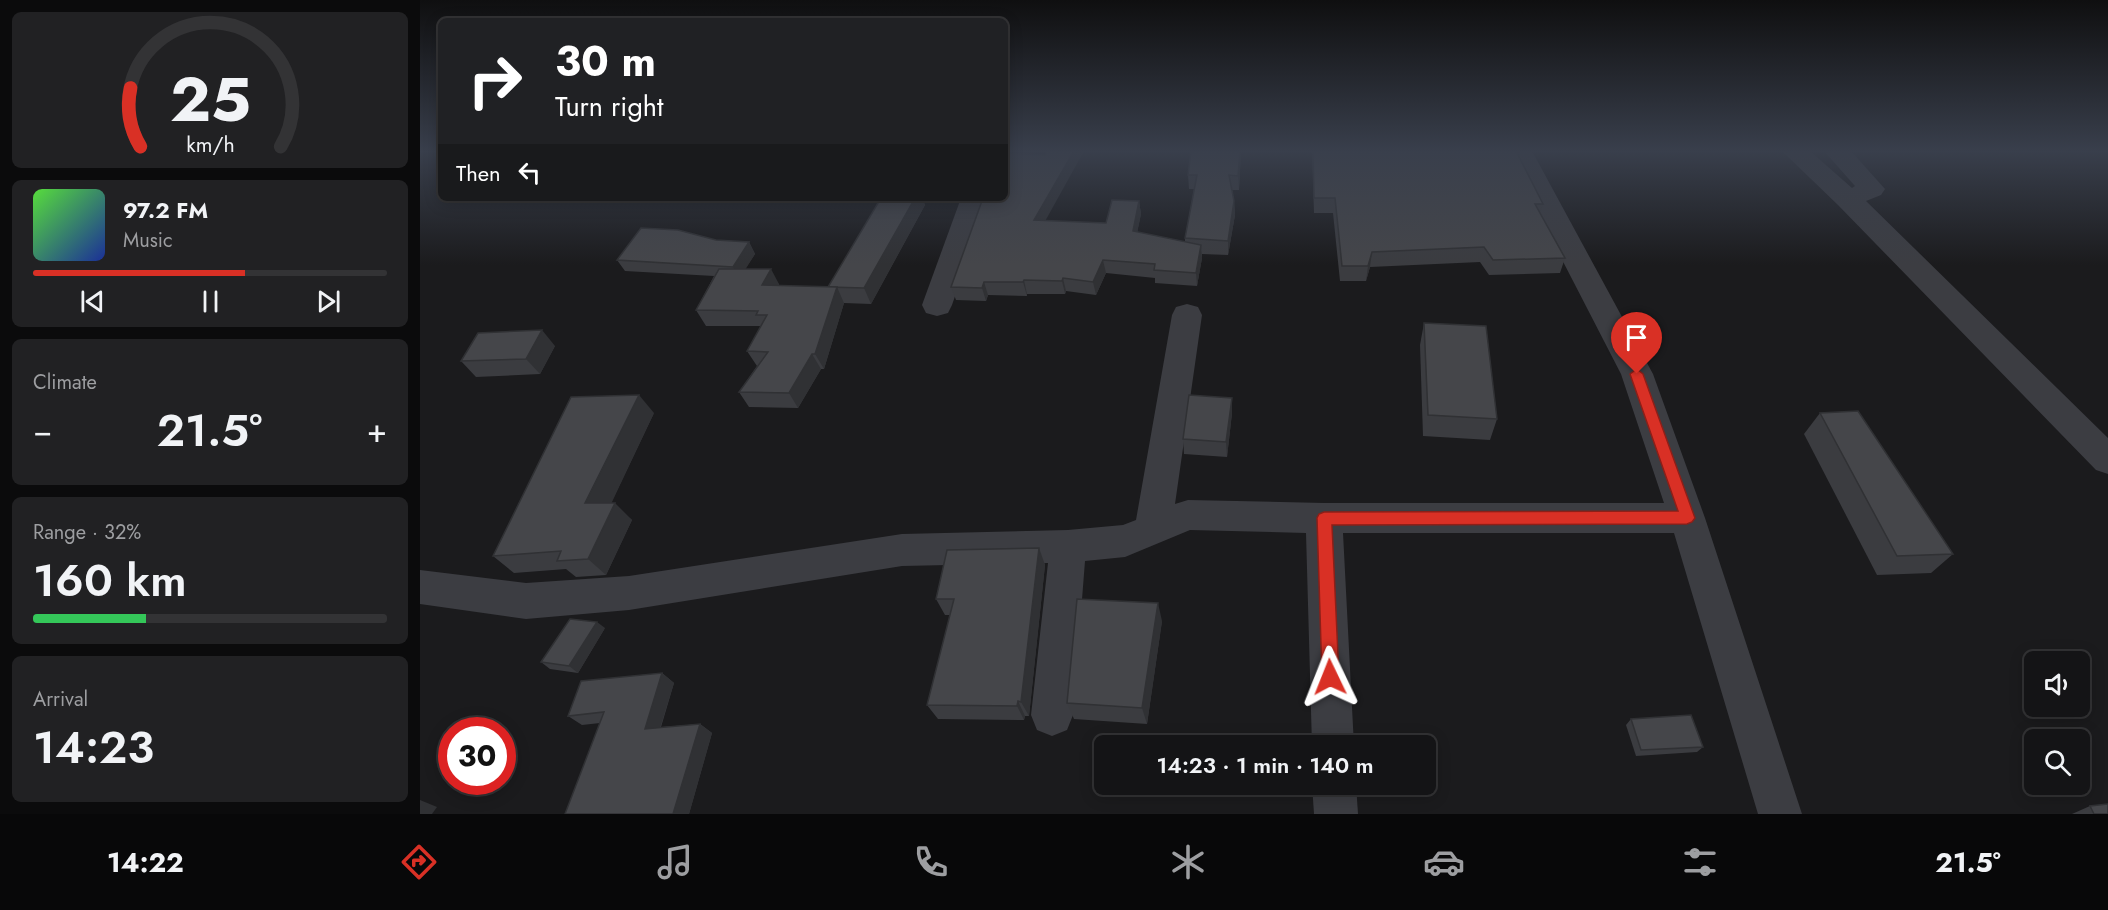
<!DOCTYPE html>
<meta charset="utf-8">
<style>
body{margin:0;font-family:Jost,sans-serif;background:#212123;color:#f1f3f6;height:100vh;display:flex;flex-direction:column;font-size:22px;white-space:nowrap}
*{box-sizing:border-box;margin:0}
p{font-size:20px;color:#9d9ea1}
.icon{flex:none;width:33px;height:33px;fill:none;stroke:currentColor;stroke-width:2;stroke-linecap:round;stroke-linejoin:round}
.map{position:relative;flex:1;overflow:hidden}
.panel{display:flex;flex-direction:column;gap:12px;padding:12px;background:#0b0b0c;width:420px}
.panel>*{flex:none}
.banner{position:absolute;left:18px;top:18px;width:570px;height:183px;border-radius:9px;box-shadow:0 3px 15px #0003,0 0 0 2px #333335;background:#202124;color:#fff;overflow:hidden}
.buttons{position:absolute;left:1604px;top:651px;display:grid;gap:12px}
.buttons a{display:grid;place-items:center;width:66px;height:66px;border-radius:9px;background:#141416;box-shadow:0 3px 15px #0003,0 0 0 2px #333335;font-size:30px}
.speed{position:absolute;left:18px;top:717px;display:flex;gap:12px;font-size:30px;font-weight:700;text-align:center}
.speed>*{display:grid;place-content:center;width:78px;height:78px;border-radius:50%;background:#141416;box-shadow:0 3px 15px #0003,0 0 0 2px #333335;line-height:1}
.speed .limit{border:9px solid #d22;background:#fff;color:#111}
.pin{position:absolute;display:grid;place-items:center;width:51px;height:51px;color:#fff;margin:-62px -26px;border-radius:50% 50% 50% 0;rotate:-45deg;box-shadow:0 0 6px #0007}
.pin .icon{rotate:45deg}
.me{position:absolute;width:66px;margin:-33px;rotate:358deg;stroke-linejoin:round;filter:drop-shadow(0 0 4px #0008)}
.turn{display:flex;align-items:center;gap:21px;height:126px;padding:0 18px;font-size:27px}
.turn .icon{width:78px;height:78px;stroke-width:2.5}
.turn b{display:block;font-size:42px;line-height:51px}
.then{display:flex;align-items:center;height:57px;padding:0 18px;background:#0003;gap:12px;font-size:22px}
.big{font-size:45px;font-weight:600;line-height:1.1}
.panel .widget{flex:1;display:flex;flex-direction:column;justify-content:center;gap:9px;min-width:0;padding:0 21px;border-radius:9px;background:#212123}
.panel .dial{align-items:center;gap:0}
.dial svg{height:156px;overflow:visible;fill:none;stroke:#333335;stroke-width:7;stroke-linecap:round;text-anchor:middle}
.dial text{fill:#f1f3f6;stroke:none}
.song{display:flex;align-items:center;gap:18px}
.cover{width:72px;height:72px;border-radius:9px;background:linear-gradient(135deg,hsl(110 70% 55%),hsl(230 70% 35%))}
.played{height:6px;border-radius:3px;background:linear-gradient(90deg,#d93025 60%,#333335 60%)}
.keys{display:flex;justify-content:space-around;direction:ltr}
.heat{display:flex;justify-content:space-between;align-items:center;font-size:33px;direction:ltr}
.charge{height:9px;border-radius:4px;background:linear-gradient(90deg,#34c759 32%,#333335 0)}
.trip{position:absolute;left:674px;top:735px;width:342px;height:60px;border-radius:9px;background:#141416;box-shadow:0 3px 15px #0003,0 0 0 2px #333335;font-weight:600;line-height:60px;text-align:center}
.tab-bar{display:flex;height:96px;justify-content:space-around;align-items:center;background:#080809;color:#9d9ea1}
.tab-bar .icon{width:42px;height:42px}
.tab-bar .active{color:#d93025}
.tab-bar b{font-size:27px;color:#f1f3f6}
main{display:flex;flex:1;min-height:0}
.map>svg:first-child{display:block}
.lines{fill:none;stroke-linecap:round;stroke-linejoin:round}
.minor{fill:#3c3d42;fill-rule:evenodd}
.wall{fill:#3b3c40}
.shaded-wall{fill:#303134}
.building{fill:#45464a;stroke:#303134;stroke-width:1.5}
.route{fill:#d93025;stroke:#8d1f18;stroke-width:1.5}
</style>
<main>
<section class="panel">
<div class="widget dial"><svg viewBox="0 0 100 80">
<path d="M14 69A42 42 0 1 1 86 69"/>
<path d="M14 69A42 42 0 0 1 9 39" stroke="#d93025"/>
<text x="50" y="56" font-size="32" font-weight="700">25</text>
<text x="50" y="72" font-size="11">km/h</text>
</svg></div>
<div class="widget">
<div class="song"><i class="cover"></i><div><b>97.2 FM</b><p>Music</p></div></div>
<div class="played"></div>
<div class="keys"><svg class="icon" aria-label="previous" viewBox="0 0 24 24"><path d="M18 5L8 12l10 7zM5 5v14"/></svg><svg class="icon" aria-label="pause" viewBox="0 0 24 24"><path d="M8 5v14M16 5v14"/></svg><svg class="icon" aria-label="next" viewBox="0 0 24 24"><path d="M6 5l10 7-10 7zM19 5v14"/></svg></div>
</div>
<div class="widget"><p>Climate</p>
<div class="heat"><a>−</a><b class="big">21.5°</b><a>+</a></div>
</div>
<div class="widget"><p>Range · 32%</p><b class="big">160 km</b><div class="charge"></div></div>
<div class="widget"><p>Arrival</p><b class="big">14:23</b></div>
</section>
<div class="map">
<svg width="1688" height="814" viewBox="0 0 1688 814">
<rect width="100%" height="100%" fill="#1b1b1d"/>
<g class="lines">
<g class="minor">
<path d="M 1086,151 L 1112,151 L 1233,374 L 1285,518 L 1382,814 L 1338,814 L 1254,533 L 923,533 L 934,746 L 892,746 L 886,533 L 770,530 L 705,557 L 665,561 L 653,715 L 647,730 L 632,736 L 617,730 L 611,715 L 628,563 L 482,566 L 209,610 L 106,619 L 0,604 L 0,570 L 106,583 L 209,576 L 482,534 L 648,530 L 703,525 L 716,520 L 752,315 L 756,307 L 767,304 L 778,307 L 782,315 L 755,504 L 768,500 L 904,503 L 1244,503 L 1201,374 Z"/>
<path d="M 1362,151 L 1390,151 L 1432,188 L 1435,186 L 1404,151 L 1431,151 L 1465,189 L 1461,195 L 1446,201 L 1688,438 L 1688,474 L 1676,470 L 1418,205 Z"/>
<path d="M 541,198 L 569,198 L 532,305 L 528,313 L 517,316 L 506,313 L 502,305 Z"/>
<path d="M 892,784 L 936,784 L 938,814 L 894,814 Z"/>
</g>
</g>
<g class="wall">
<path d="M 821,151 L 819,190 L 812,190 L 814,201 L 815,215 L 808,255 L 782,254 L 782,258 L 777,286 L 735,283 L 735,278 L 686,273 L 676,295 L 646,291 L 645,294 L 607,294 L 607,296 L 568,295 L 566,301 L 536,300 L 531,287 L 625,221 L 686,223 L 719,201 L 721,214 L 717,232 L 765,242 L 765,238 L 774,189 L 769,189 L 768,175 Z"/>
<path d="M 892,151 L 1096,151 L 1123,204 L 1120,214 L 1145,258 L 1140,273 L 1069,275 L 1060,262 L 950,267 L 946,281 L 920,281 L 913,213 L 894,213 Z"/>
<path d="M 461,198 L 502,198 L 505,205 L 451,304 L 424,303 L 404,369 L 401,369 L 378,408 L 329,407 L 319,392 L 337,366 L 327,351 L 341,326 L 286,326 L 276,310 L 294,276 L 205,271 L 197,260 L 296,240 L 329,242 L 335,254 L 325,269 L 359,284 L 359,286 L 408,287 Z"/>
<path d="M 1004,323 L 1077,419 L 1070,440 L 1003,436 L 1000,345 Z"/>
<path d="M 135,346 L 120,374 L 56,377 L 41,361 Z"/>
<path d="M 812,398 L 812,413 L 807,457 L 764,454 L 763,439 Z"/>
<path d="M 234,413 L 191,503 L 212,520 L 186,575 L 156,577 L 146,569 L 94,573 L 73,556 Z"/>
<path d="M 1400,413 L 1533,554 L 1511,573 L 1457,575 L 1384,434 Z"/>
<path d="M 619,548 L 625,565 L 609,716 L 605,716 L 604,720 L 518,719 L 507,705 L 530,615 L 525,615 L 516,599 Z"/>
<path d="M 742,621 L 727,724 L 654,719 L 647,703 Z"/>
<path d="M 185,628 L 158,673 L 130,669 L 121,662 Z"/>
<path d="M 242,673 L 254,683 L 241,727 L 280,724 L 292,733 L 269,814 L 145,814 L 180,723 L 162,725 L 148,716 Z"/>
<path d="M 1211,719 L 1283,747 L 1277,752 L 1216,756 L 1206,725 Z"/>
<path d="M 1670,806 L 1688,814 L 1652,814 Z"/>
</g>
<g class="shaded-wall">
<path d="M 654,151 L 664,151 L 618,234 L 614,220 Z"/>
<path d="M 820,151 L 821,151 L 819,190 L 818,176 Z"/>
<path d="M 495,198 L 502,198 L 505,205 L 451,304 L 444,288 Z"/>
<path d="M 719,201 L 721,214 L 715,244 L 713,231 Z"/>
<path d="M 814,201 L 815,215 L 808,255 L 808,241 Z"/>
<path d="M 329,242 L 335,254 L 320,278 L 313,267 Z"/>
<path d="M 781,245 L 782,258 L 777,286 L 776,273 Z"/>
<path d="M 952,252 L 950,267 L 946,281 L 948,266 Z"/>
<path d="M 683,260 L 686,273 L 676,295 L 673,282 Z"/>
<path d="M 351,269 L 359,284 L 351,301 L 342,285 Z"/>
<path d="M 643,278 L 646,291 L 645,294 L 642,281 Z"/>
<path d="M 604,280 L 607,294 L 607,296 L 603,282 Z"/>
<path d="M 564,282 L 568,295 L 566,301 L 562,288 Z"/>
<path d="M 417,287 L 424,303 L 404,369 L 395,354 Z"/>
<path d="M 122,330 L 135,346 L 120,374 L 106,359 Z"/>
<path d="M 392,354 L 401,369 L 378,408 L 369,393 Z"/>
<path d="M 219,395 L 234,413 L 183,521 L 165,503 Z"/>
<path d="M 812,398 L 812,413 L 807,457 L 806,442 Z"/>
<path d="M 195,503 L 212,520 L 186,575 L 168,559 Z"/>
<path d="M 619,548 L 625,565 L 609,716 L 601,702 Z"/>
<path d="M 738,603 L 742,621 L 727,724 L 722,708 Z"/>
<path d="M 177,622 L 185,628 L 158,673 L 149,666 Z"/>
<path d="M 242,673 L 254,683 L 237,738 L 225,729 Z"/>
<path d="M 598,701 L 605,716 L 604,720 L 597,706 Z"/>
<path d="M 280,724 L 292,733 L 269,814 L 253,814 Z"/>
<path d="M 0,800 L 17,807 L 12,814 L 0,814 Z"/>
</g>
<g class="building">
<path d="M 627,151 L 654,151 L 614,220 L 686,223 L 692,200 L 719,201 L 713,231 L 781,245 L 776,273 L 734,270 L 735,264 L 683,260 L 673,282 L 643,278 L 642,281 L 604,280 L 603,282 L 564,282 L 562,288 L 531,287 L 563,198 L 585,198 L 585,153 L 625,155 Z"/>
<path d="M 771,151 L 820,151 L 818,176 L 809,175 L 814,201 L 808,241 L 765,238 L 777,175 L 768,175 Z"/>
<path d="M 893,151 L 1096,151 L 1123,204 L 1115,204 L 1145,258 L 1073,260 L 1064,247 L 952,252 L 948,266 L 922,266 L 915,198 L 894,198 Z"/>
<path d="M 461,198 L 495,198 L 444,288 L 408,287 Z"/>
<path d="M 221,228 L 258,230 L 296,240 L 329,242 L 313,267 L 197,260 Z"/>
<path d="M 299,269 L 351,269 L 342,285 L 417,287 L 395,354 L 392,354 L 369,393 L 319,392 L 348,352 L 327,351 L 347,315 L 336,315 L 338,311 L 276,310 Z"/>
<path d="M 1004,323 L 1066,326 L 1077,419 L 1008,415 Z"/>
<path d="M 122,330 L 106,359 L 41,361 L 58,333 Z"/>
<path d="M 219,395 L 165,503 L 195,503 L 168,559 L 137,561 L 141,551 L 73,556 L 151,397 Z"/>
<path d="M 769,395 L 812,398 L 806,442 L 763,439 Z"/>
<path d="M 1438,411 L 1533,554 L 1477,556 L 1400,413 Z"/>
<path d="M 619,548 L 601,702 L 598,701 L 597,706 L 507,705 L 534,599 L 516,599 L 527,550 Z"/>
<path d="M 657,599 L 738,603 L 722,708 L 647,703 Z"/>
<path d="M 150,619 L 177,622 L 149,666 L 121,662 Z"/>
<path d="M 242,673 L 225,729 L 280,724 L 253,814 L 145,814 L 184,712 L 148,716 L 161,681 Z"/>
<path d="M 1271,715 L 1283,747 L 1221,750 L 1211,719 Z"/>
<path d="M 1688,804 L 1688,814 L 1674,814 L 1670,806 Z"/>
</g>
<linearGradient id="sky" x2="0" y2="1"><stop stop-color="#0f0f10"/><stop offset="0.57" stop-color="#393f4c"/><stop offset="1" stop-color="#393f4c" stop-opacity="0"/></linearGradient>
<rect width="1688" height="265" fill="url(#sky)"/>
<path class="route" d="M 1217,369 L 1223,374 L 1275,518 L 1272,522 L 1267,524 L 912,525 L 919,677 L 916,683 L 910,685 L 904,683 L 902,677 L 897,518 L 899,514 L 904,512 L 1258,511 L 1210,374 Z"/>
</svg>
<div class="buttons">
<a><svg class="icon" aria-label="sound" viewBox="0 0 24 24"><path d="M4 9h4l5-4v14l-5-4H4zM17 9q2 3 0 6"/></svg></a>
<a><svg class="icon" aria-label="search" viewBox="0 0 24 24"><circle cx="10" cy="10" r="6"/><path d="M15 15l6 6"/></svg></a>
</div>
<div class="speed"><div class="limit">30</div></div>
<div class="pin" style="left:1217px;top:374px;background:#d93025"><svg class="icon" aria-label="arrive" viewBox="0 0 24 24"><path d="M6 21V4h12l-3 4 3 4H6"/></svg></div>
<svg class="me" style="left:910px;top:677px" viewBox="-20 -20 40 40"><path d="M0-17L14 15 0 8-14 15z" fill="#d93025" stroke="#fff" stroke-width="4"/></svg>
<div class="trip">14:23 · 1 min · 140 m</div>
<div class="banner">
<div class="turn"><svg class="icon" aria-label="right" viewBox="0 0 24 24"><path d="M7 20v-9h11M14 6l5 5-5 5"/></svg><div><b>30 m</b>Turn right</div></div>
<div class="then">Then<svg class="icon" aria-label="left" viewBox="0 0 24 24"><path d="M17 20v-9H6M10 6l-5 5 5 5"/></svg></div>
</div>
</div>
</main>
<nav class="tab-bar">
<b>14:22</b>
<svg class="icon active" aria-label="directions" viewBox="0 0 24 24"><path d="M12 3l9 9-9 9-9-9zM9 14v-3h6M13 9l2 2-2 2"/></svg>
<svg class="icon" aria-label="music" viewBox="0 0 24 24"><path d="M9 18V5l10-2v13"/><circle cx="6" cy="18" r="3"/><circle cx="16" cy="16" r="3"/></svg>
<svg class="icon" aria-label="phone" viewBox="0 0 24 24"><path d="M5 4h4l2 5-3 2q2 4 5 5l2-3 5 2v4C11 20 4 13 5 4z"/></svg>
<svg class="icon" aria-label="climate" viewBox="0 0 24 24"><path d="M12 3v18M4 7l16 10M4 17L20 7"/></svg>
<svg class="icon" aria-label="car" viewBox="0 0 24 24"><path d="M5 17H2v-5l4-1 3-4h7l3 4 3 1v5h-3M9 17h6M6 11h13"/><circle cx="7" cy="17" r="2"/><circle cx="17" cy="17" r="2"/></svg>
<svg class="icon" aria-label="filters" viewBox="0 0 24 24"><path d="M4 7h16M4 17h16"/><circle cx="9" cy="7" r="2"/><circle cx="15" cy="17" r="2"/></svg>
<b>21.5°</b>
</nav>
